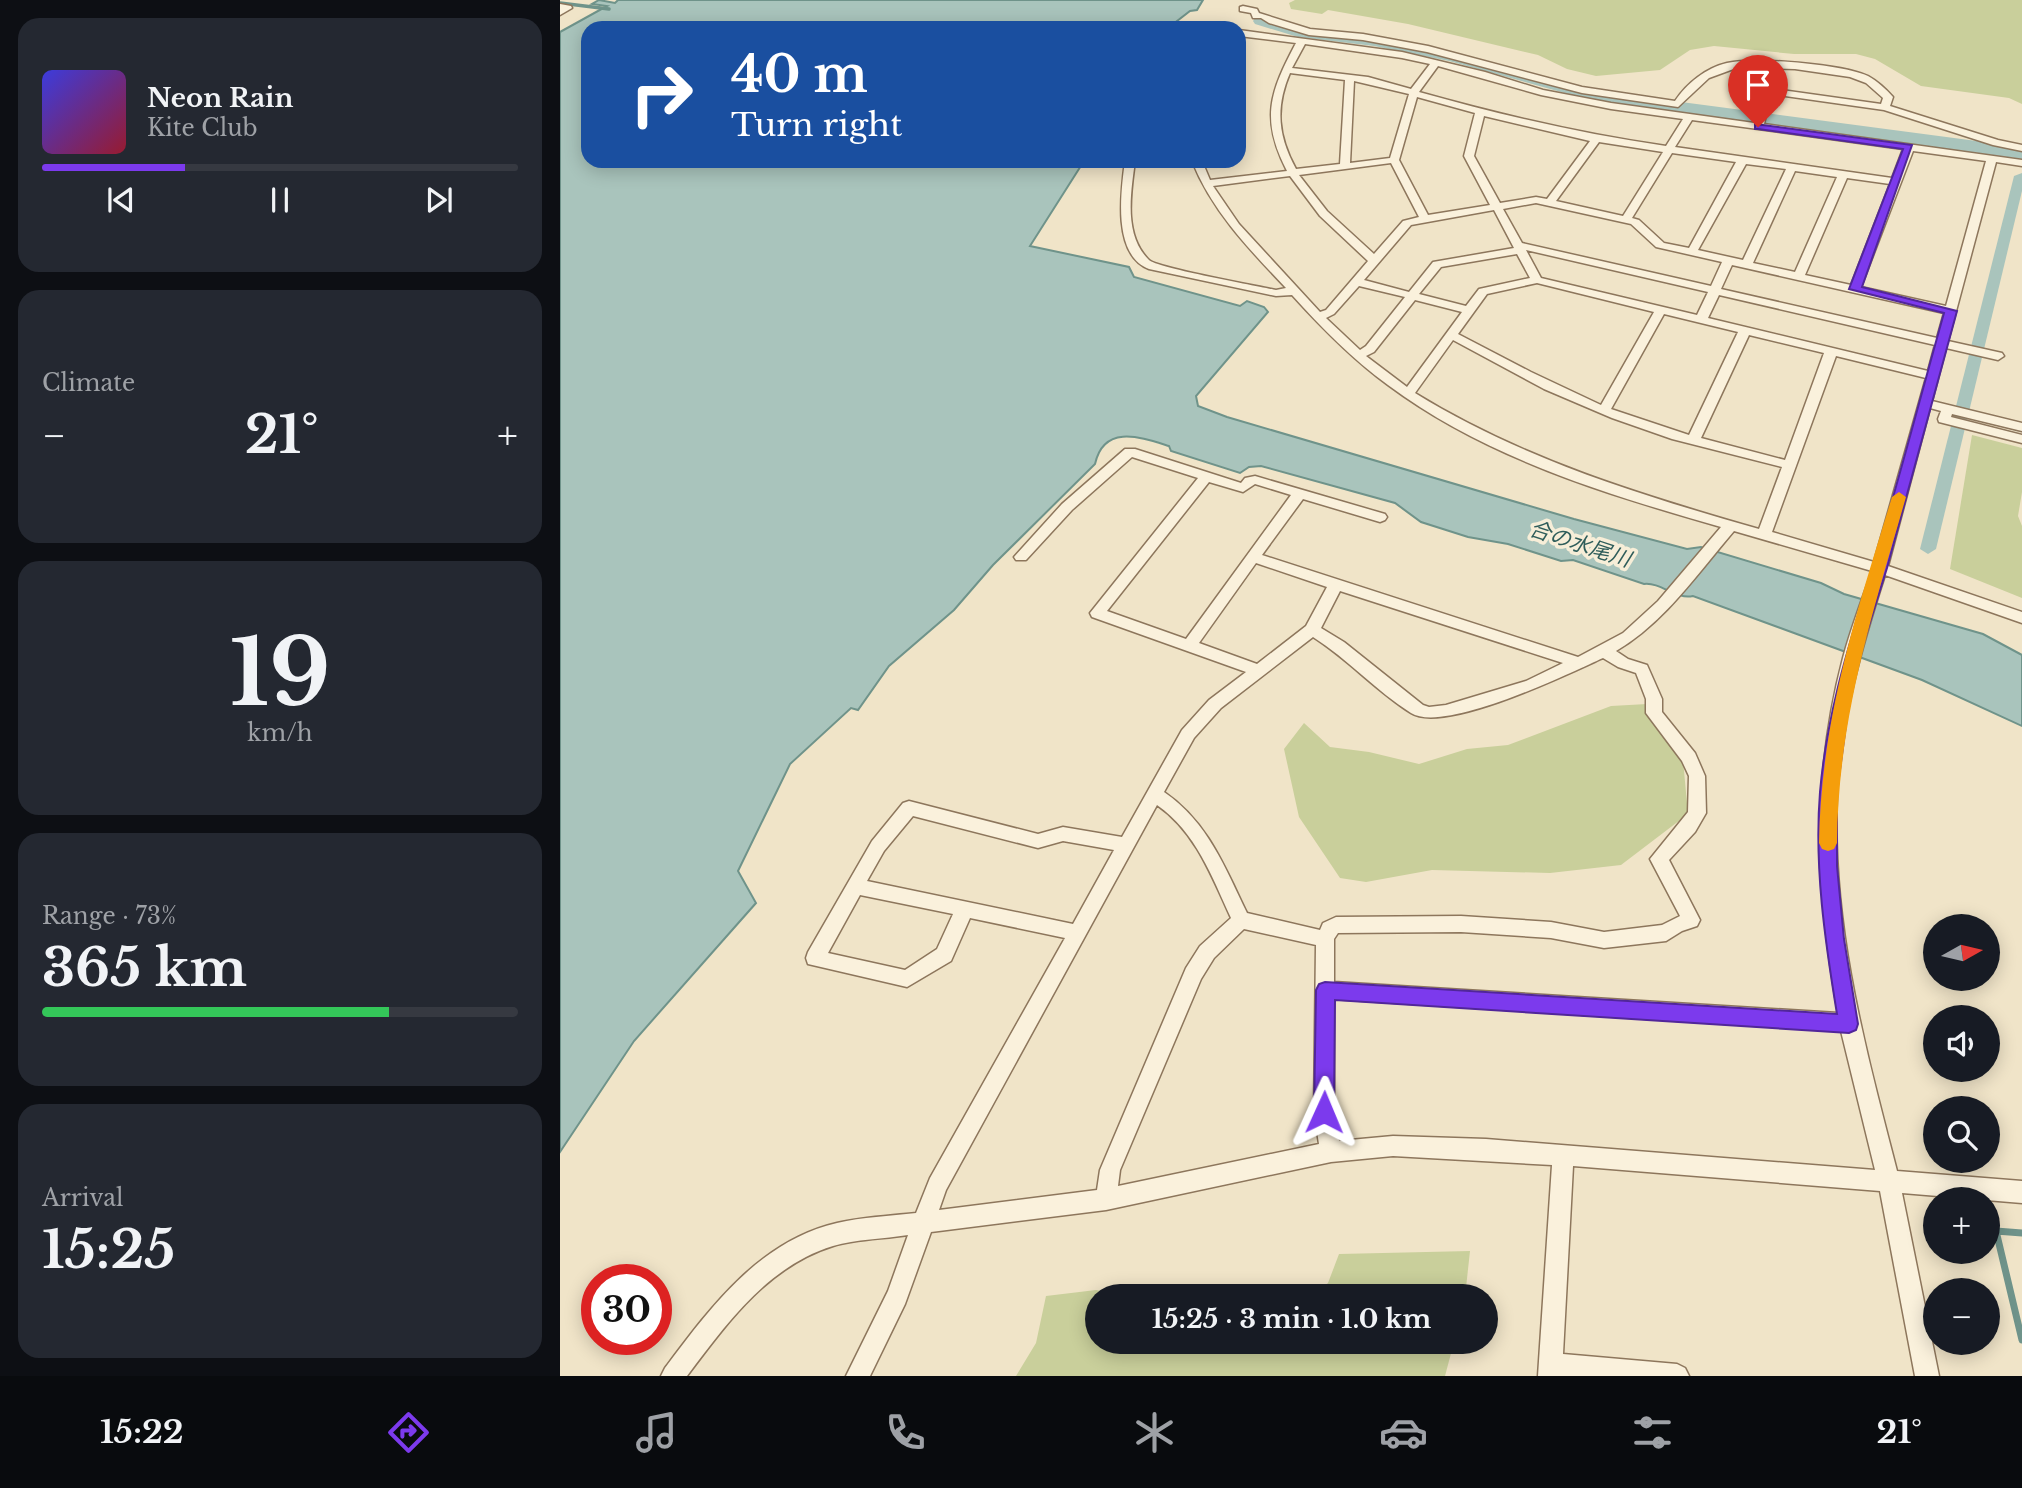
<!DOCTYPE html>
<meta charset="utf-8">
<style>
body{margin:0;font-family:"Libre Baskerville","Noto Sans JP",serif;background:#242831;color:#f1f3f6;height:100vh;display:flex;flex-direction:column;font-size:26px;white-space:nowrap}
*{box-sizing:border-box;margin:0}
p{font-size:23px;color:#9ea1a6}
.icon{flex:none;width:38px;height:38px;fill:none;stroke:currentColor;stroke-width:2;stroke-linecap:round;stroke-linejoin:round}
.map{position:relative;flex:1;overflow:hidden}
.panel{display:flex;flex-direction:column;gap:18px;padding:18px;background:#0d0f14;width:560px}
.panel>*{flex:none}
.guide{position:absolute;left:21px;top:21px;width:665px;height:147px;border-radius:21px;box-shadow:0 4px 18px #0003;background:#1a4fa0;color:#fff;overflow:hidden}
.needle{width:46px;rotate:82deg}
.controls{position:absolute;left:1363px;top:914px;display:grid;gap:14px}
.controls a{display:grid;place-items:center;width:77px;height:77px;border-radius:50%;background:#171b24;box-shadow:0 4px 18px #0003;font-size:35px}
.speed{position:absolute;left:21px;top:1264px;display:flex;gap:14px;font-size:35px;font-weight:700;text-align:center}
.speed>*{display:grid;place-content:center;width:91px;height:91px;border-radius:50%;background:#171b24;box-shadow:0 4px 18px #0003;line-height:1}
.speed .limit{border:10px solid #d22;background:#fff;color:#111}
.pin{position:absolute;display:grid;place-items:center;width:60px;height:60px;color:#fff;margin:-72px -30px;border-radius:50% 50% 50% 0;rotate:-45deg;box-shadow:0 0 7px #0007}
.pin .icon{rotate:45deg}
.me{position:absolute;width:77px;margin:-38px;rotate:1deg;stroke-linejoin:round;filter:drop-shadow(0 0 5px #0008)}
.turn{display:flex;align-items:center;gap:24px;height:147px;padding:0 35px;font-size:32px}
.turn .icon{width:91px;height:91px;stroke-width:2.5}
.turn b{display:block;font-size:49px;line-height:60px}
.big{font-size:52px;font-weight:700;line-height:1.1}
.panel .card{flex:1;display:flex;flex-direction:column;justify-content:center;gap:10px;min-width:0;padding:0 24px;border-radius:21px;background:#242831}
.panel .dial{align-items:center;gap:0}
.dial b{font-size:91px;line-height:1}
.song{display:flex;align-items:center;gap:21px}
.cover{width:84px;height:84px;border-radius:10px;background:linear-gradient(135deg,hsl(240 70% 55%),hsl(350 70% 35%))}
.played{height:7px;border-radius:4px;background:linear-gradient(90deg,#7c3aed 30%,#363941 30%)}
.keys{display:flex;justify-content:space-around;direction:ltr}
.heat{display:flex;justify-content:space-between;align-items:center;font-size:38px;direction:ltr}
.charge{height:10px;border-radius:5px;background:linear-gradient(90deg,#34c759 73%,#363941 0)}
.trip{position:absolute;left:525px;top:1284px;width:413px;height:70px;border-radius:35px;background:#171b24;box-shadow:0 4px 18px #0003;font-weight:700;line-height:70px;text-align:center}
.tab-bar{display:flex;height:112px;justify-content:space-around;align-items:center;background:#090b0e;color:#9ea1a6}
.tab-bar .icon{width:49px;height:49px}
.tab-bar .selected{color:#7c3aed}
.tab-bar b{font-size:32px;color:#f1f3f6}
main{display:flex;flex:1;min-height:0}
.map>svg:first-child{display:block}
.green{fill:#c9cf9b}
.water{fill:#a9c4bc;stroke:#6f938a;stroke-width:2}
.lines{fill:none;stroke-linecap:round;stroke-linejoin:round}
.stream-far1{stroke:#6f938a;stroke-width:3.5}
.stream{stroke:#6f938a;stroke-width:7}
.canal{fill:#a9c4bc;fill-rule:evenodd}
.river{fill:#a9c4bc;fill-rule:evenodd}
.minor-casing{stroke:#8d765c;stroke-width:3}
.minor{fill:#faf1dc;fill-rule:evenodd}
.route{fill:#7c3aed;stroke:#51269a;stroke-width:2}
.slow{fill:#f59e0b}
.labels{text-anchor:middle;stroke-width:7;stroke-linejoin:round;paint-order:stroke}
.water-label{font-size:21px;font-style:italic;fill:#2f5d5a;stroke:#f7eed8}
</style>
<main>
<section class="panel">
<div class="card">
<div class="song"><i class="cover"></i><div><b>Neon Rain</b><p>Kite Club</p></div></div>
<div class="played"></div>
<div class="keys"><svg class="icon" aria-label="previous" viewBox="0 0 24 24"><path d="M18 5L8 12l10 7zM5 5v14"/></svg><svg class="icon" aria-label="pause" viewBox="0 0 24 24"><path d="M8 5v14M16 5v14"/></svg><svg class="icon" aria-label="next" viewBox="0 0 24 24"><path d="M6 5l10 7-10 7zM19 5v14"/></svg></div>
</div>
<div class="card"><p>Climate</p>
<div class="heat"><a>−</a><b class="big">21°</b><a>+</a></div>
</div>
<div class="card dial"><b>19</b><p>km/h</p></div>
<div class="card"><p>Range · 73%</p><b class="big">365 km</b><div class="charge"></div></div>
<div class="card"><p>Arrival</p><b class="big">15:25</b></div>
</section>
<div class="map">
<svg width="1462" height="1376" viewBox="0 0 1462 1376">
<rect width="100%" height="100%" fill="#f0e4c8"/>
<g class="green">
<path d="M 735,0 L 1462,0 L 1462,104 L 1449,98 L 1361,86 L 1315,59 L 1296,54 L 1234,54 L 1154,46 L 1130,50 L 1100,70 L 1036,76 L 1007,69 L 978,55 L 848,24 L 768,10 L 762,14 L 731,9 L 729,3 Z"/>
<path d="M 1412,435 L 1462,448 L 1462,492 L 1458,516 L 1462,526 L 1462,598 L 1390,569 Z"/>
<path d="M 1087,704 L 1095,726 L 1123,760 L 1128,814 L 1061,865 L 990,873 L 872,870 L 806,882 L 780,878 L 739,817 L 724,749 L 744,723 L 770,747 L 809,752 L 859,764 L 907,749 L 948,745 L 1051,706 Z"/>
<path d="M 910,1251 L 905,1297 L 751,1297 L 768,1283 L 779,1254 Z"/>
<path d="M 536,1290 L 574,1297 L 537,1297 L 537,1342 L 894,1342 L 885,1376 L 456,1376 L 476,1343 L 486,1296 Z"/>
</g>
<path class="water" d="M 39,0 L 55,3 L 58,0 L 643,0 L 637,10 L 630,11 L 608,28 L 28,28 L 28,161 L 524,161 L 470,246 L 569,267 L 574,277 L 680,306 L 687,301 L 704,307 L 708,312 L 636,396 L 638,406 L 667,417 L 1014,519 L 1127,549 L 1141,547 L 1261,583 L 1284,594 L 1423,634 L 1462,655 L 1462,726 L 1362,680 L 1133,596 C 1116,600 1101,582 1084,584 L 1013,560 L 1001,561 L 948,544 L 908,537 L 861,522 L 835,503 L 701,466 L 689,467 L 680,473 L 611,451 L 609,446 C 580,437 544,424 535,464 L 433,565 L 394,610 L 329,666 L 298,710 L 291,708 L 230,764 L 178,871 L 196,903 L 74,1041 L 0,1152 L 0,32 L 47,6 L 32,4 Z"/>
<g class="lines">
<path class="stream-far1" d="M 0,3 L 49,9"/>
<path class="stream" d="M 1462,1233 L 1436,1231 L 1462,1340"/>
<path class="canal" d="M 1462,173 L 1462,191 L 1376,549 L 1368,554 L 1360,549 L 1454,176 Z"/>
<path class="river" d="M 701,16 L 740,27 L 814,36 L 892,52 L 1030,90 L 1462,147 L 1462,159 L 1030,100 L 889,61 L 814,46 L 738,37 L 695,24 L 693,21 L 695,18 Z"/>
<defs>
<g id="minor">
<path d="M 0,4 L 11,6 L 12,8 L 0,15 Z"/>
<path d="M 683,6 L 697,9 L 699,13 L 750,29 L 803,34 L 868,46 L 1022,87 L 1115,101 C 1127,83 1146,68 1167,63 C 1196,57 1281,64 1308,76 C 1317,81 1326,89 1333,97 L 1330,106 L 1438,140 L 1462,145 L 1462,151 L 1433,145 L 1324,110 L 1211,94 L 1204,124 L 1462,160 L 1462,166 L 1436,162 L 1388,341 L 1442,353 L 1444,356 L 1438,360 L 1386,348 L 1372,401 L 1462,423 L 1462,431 L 1392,414 L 1391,417 L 1462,435 L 1462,443 L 1379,422 L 1378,419 L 1381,411 L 1370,408 L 1328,566 L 1462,612 L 1462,623 L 1325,575 C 1302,646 1281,718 1277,794 C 1271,924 1305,1047 1337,1171 L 1462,1181 L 1462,1203 L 1342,1193 L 1379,1376 L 1355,1376 L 1320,1191 L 1013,1166 L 1003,1354 L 1117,1364 L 1125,1368 L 1129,1376 L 978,1376 L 992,1165 L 833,1156 L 771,1162 L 546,1210 L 371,1232 L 345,1304 L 310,1376 L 286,1376 L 328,1291 L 348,1235 C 324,1239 296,1239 273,1246 C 208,1266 167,1323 127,1376 L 101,1376 L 105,1368 C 150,1308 199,1241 277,1223 C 302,1217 330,1216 356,1213 L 370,1178 L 505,938 L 410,918 L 391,961 L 347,987 L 248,964 L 246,958 L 248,952 L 312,841 L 343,803 L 349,801 L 478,834 L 503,827 L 562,837 L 622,730 L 649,700 L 686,672 L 532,617 L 530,613 L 638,478 L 572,457 L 512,510 L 466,560 L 456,560 L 454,557 L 502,504 L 565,449 L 575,449 L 681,483 L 685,478 L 695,476 L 825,514 L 827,517 L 825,520 L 820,522 L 743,499 L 702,555 L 1018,657 L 1063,633 L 1098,601 L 1161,527 C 1046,494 926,458 828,385 C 792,359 761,327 732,295 L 716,296 L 589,269 C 552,255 561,191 565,161 L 575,161 C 571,192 563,235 589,260 C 597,268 698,286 716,290 L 726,288 C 689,249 652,211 632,161 L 642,161 L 650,180 L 727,171 C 700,119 710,92 736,43 L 679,36 L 679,30 L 842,52 L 925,72 L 983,90 L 1051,103 L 1194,123 L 1202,91 L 1207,88 L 1321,104 L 1323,98 L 1306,83 L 1290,77 L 1235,69 L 1179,67 L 1149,78 L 1118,107 L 1022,93 L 867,52 L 803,40 L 749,35 L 709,23 L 701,18 L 693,18 L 691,13 L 680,11 L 680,7 ZM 745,44 L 842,58 L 870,64 L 851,89 L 808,77 L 732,68 ZM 878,66 L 981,95 L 1051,109 L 1123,119 L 1106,146 C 1022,134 941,115 859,92 ZM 730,73 L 785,80 L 780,164 L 736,169 C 718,136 715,108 730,73 ZM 794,81 L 849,94 L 830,158 L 790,163 ZM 857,97 L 915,113 L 904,156 L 930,205 L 868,215 L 839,160 ZM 924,116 L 1030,141 L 987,199 L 976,197 L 940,203 L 914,156 ZM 1132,120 L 1343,149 L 1332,178 L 1115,147 ZM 1039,142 L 1103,152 L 1063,216 L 996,201 ZM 1353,151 L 1426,161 L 1386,306 L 1301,287 ZM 1112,153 L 1176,162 L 1129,248 L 1104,243 L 1079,220 L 1072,218 ZM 831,163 L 859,217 L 843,221 L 814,254 L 767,211 L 739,175 ZM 1186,164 L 1226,169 L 1183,260 L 1138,250 ZM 1235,171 L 1277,177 L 1235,272 L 1193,263 ZM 730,176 L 760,216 L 808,261 L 766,310 L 760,312 L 679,224 L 653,186 ZM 1287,178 L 1330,184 L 1291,285 L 1245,275 ZM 976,203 L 1071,224 L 1096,247 L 1162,262 L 1151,286 L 962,243 L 943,209 ZM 934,210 L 954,248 L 873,262 L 849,292 L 804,280 L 851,225 ZM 966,250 L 1148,292 L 1137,315 L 981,278 ZM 957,254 L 970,278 L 919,289 L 906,306 L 859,294 L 881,267 ZM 1172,265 L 1384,313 L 1377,338 L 1161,289 ZM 977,283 L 1094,312 L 1041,405 L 971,372 L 898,334 L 927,294 ZM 799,286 L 845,297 L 806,346 L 800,350 L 766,318 L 774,314 ZM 1159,295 L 1375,345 L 1368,371 L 1148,318 ZM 855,300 L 902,312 L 847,387 L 806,356 L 814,352 ZM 1104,314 L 1178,332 L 1129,435 L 1051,409 ZM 1189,335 L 1264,353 L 1225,460 L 1141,438 ZM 893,340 L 984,389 L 1052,418 L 1112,439 L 1222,467 L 1199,529 C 1080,495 962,459 855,393 ZM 1276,356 L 1366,378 L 1314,562 L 1212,532 ZM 649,482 L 683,492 L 695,484 L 731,495 L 626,639 L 547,611 ZM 1174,531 L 1312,571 C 1302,600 1291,628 1283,658 C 1251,780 1256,890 1278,1013 L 774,982 L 774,939 L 778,933 L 901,932 L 991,938 L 1044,948 L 1106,941 L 1122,931 L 1137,926 L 1140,920 L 1109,860 L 1135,832 L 1146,813 L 1145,776 L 1135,753 L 1102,712 L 1102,699 L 1087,665 L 1068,659 L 1056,651 C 1104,623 1138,573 1174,531 ZM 696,563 L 767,587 L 746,626 L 697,664 L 639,643 ZM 780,591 L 1003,663 L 966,681 L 886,705 L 869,707 L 863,705 L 784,642 L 761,628 ZM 753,637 C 788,659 816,691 851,713 C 884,734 1008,674 1043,658 L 1058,667 L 1076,673 L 1086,699 L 1086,713 L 1122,761 L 1129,776 L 1128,812 L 1090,859 L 1120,916 L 1102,925 L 1044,932 L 991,922 L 901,916 L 776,917 L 763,923 L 760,930 L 687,913 C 665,868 648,822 604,792 L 634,738 L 661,708 ZM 597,805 C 636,832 652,877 671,918 L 640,946 L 626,968 L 540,1170 L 537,1190 L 379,1210 L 386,1190 ZM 353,816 L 478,848 L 503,841 L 554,850 L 513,924 L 307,881 L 324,851 ZM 300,895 L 393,914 L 377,949 L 345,970 L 268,953 ZM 684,929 L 756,945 L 754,1112 L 759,1144 L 558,1186 L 560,1170 L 641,979 L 654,958 ZM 774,999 L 1281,1031 L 1315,1170 L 926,1139 L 833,1136 L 779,1141 L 774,1112 Z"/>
</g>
</defs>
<use href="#minor" class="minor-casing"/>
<use href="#minor" class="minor"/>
</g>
<path class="route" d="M 1195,124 L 1352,145 L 1302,287 L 1397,311 L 1327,568 L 1299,657 L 1288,710 L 1277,792 L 1277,866 L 1284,939 L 1298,1024 L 1296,1030 L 1289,1033 L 775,1000 L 774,1112 L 771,1119 L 764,1122 L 757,1119 L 754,1112 L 756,990 L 759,984 L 765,982 L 1277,1014 C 1265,941 1254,866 1260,792 C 1267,712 1289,645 1312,569 C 1338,484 1360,398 1384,313 L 1289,289 L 1343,149 L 1198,129 L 1195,129 Z"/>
<path class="slow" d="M 1339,492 L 1346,497 C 1312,615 1278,719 1277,843 L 1274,849 L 1268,851 L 1262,849 L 1259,843 C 1261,719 1296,614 1332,497 Z"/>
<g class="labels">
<g class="water-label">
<text transform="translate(1020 544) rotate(18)" y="7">合の水尾川</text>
</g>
</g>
</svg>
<div class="controls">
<a><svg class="needle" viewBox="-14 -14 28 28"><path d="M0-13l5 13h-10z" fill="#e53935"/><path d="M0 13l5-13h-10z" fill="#9ea1a6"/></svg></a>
<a><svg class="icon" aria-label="sound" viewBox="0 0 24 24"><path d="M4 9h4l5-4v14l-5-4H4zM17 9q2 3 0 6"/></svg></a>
<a><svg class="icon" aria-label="search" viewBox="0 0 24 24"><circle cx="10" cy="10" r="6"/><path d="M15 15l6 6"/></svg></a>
<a>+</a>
<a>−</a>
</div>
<div class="speed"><div class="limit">30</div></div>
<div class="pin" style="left:1198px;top:127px;background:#d93025"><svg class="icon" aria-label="arrive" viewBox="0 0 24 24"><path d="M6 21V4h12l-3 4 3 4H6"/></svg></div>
<svg class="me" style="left:764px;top:1112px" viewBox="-20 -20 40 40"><path d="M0-17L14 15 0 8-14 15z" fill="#7c3aed" stroke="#fff" stroke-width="4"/></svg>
<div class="trip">15:25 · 3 min · 1.0 km</div>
<div class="guide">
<div class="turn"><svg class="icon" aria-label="right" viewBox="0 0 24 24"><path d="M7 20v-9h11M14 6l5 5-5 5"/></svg><div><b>40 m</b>Turn right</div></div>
</div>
</div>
</main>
<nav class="tab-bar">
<b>15:22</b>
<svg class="icon selected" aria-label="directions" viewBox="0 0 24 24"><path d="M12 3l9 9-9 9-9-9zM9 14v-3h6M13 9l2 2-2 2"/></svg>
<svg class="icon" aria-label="music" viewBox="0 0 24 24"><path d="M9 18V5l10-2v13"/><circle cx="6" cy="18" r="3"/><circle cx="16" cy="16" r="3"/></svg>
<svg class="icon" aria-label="phone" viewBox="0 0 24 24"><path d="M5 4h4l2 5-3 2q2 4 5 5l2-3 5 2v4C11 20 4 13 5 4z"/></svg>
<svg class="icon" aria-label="climate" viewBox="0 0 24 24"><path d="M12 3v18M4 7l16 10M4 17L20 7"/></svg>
<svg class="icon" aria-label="car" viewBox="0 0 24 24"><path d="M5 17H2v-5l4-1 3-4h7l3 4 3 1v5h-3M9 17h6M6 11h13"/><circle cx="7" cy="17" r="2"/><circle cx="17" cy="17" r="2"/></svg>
<svg class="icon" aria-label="filters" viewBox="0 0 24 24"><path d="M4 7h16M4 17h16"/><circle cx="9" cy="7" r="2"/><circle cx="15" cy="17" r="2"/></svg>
<b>21°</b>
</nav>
